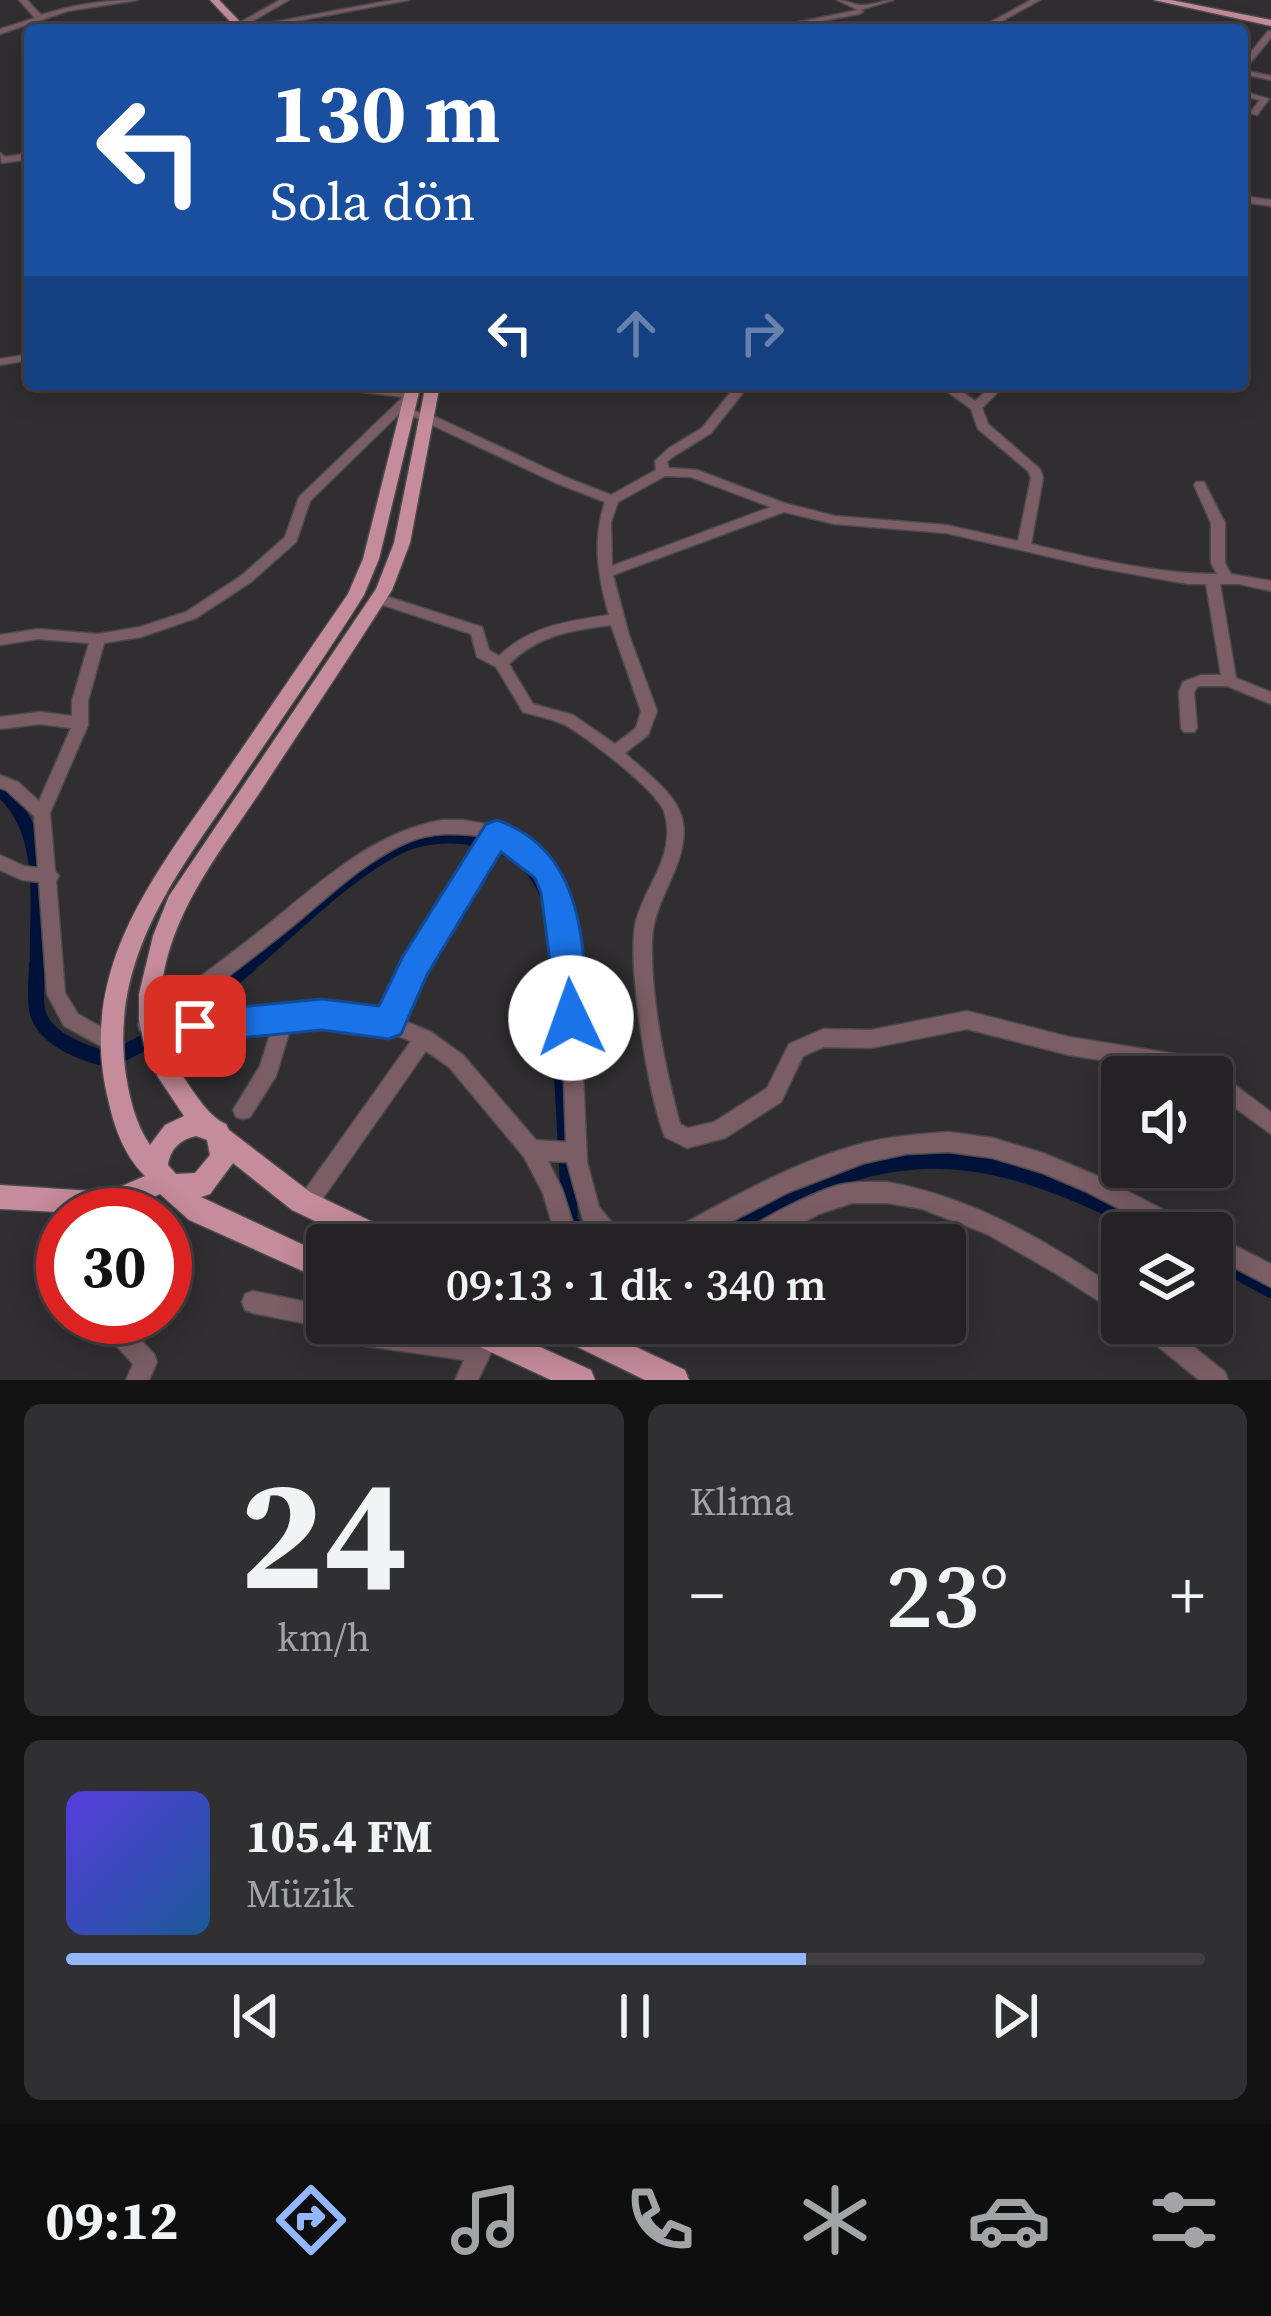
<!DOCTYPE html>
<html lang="tr">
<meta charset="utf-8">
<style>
body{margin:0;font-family:"Source Serif 4",serif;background:#302f32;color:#f1f3f6;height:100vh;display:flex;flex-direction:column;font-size:45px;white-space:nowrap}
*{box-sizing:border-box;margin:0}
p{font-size:39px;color:#a3a4a7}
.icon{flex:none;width:66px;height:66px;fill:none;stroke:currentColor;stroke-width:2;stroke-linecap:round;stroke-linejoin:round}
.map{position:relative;height:1380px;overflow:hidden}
.drawer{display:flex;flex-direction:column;gap:24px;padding:24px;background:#141314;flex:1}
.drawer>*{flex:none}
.banner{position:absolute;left:24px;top:24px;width:1224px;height:366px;border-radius:12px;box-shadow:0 6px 30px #0003,0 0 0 3px #413f42;background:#1a4fa0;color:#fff;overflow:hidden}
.tools{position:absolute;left:1101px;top:1056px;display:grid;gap:24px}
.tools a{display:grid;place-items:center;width:132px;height:132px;border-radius:12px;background:#242225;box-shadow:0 6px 30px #0003,0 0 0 3px #413f42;font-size:60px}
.speed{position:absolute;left:36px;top:1188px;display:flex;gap:24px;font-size:60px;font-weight:700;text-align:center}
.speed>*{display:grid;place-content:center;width:156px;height:156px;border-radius:50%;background:#242225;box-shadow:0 6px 30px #0003,0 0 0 3px #413f42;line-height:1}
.speed .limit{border:18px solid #d22;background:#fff;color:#111}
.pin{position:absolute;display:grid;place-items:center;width:102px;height:102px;color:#fff;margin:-51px;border-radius:24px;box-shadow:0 6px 18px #0006}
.me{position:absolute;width:132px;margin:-66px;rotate:357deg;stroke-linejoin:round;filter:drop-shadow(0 0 9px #0008)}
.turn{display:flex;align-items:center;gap:42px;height:252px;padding:0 48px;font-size:54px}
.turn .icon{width:156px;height:156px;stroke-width:2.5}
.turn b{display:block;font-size:84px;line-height:102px}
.lanes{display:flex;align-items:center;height:114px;padding:0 48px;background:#0003;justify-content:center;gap:60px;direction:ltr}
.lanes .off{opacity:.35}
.big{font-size:90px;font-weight:600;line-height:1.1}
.drawer .card{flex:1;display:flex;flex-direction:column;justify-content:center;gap:18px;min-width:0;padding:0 42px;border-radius:18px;background:#302f32}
.drawer .dial{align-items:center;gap:0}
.dial b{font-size:156px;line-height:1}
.song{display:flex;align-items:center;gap:36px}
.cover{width:144px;height:144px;border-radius:18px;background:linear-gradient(135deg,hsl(250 70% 55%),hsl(210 70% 35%))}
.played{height:12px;border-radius:6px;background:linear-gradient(90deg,#92b7fd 65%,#413f42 65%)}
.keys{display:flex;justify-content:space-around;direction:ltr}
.heat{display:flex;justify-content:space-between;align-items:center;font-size:66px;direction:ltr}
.drawer .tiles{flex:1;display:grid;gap:24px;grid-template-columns:1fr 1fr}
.card:last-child{grid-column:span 2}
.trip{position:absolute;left:306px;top:1224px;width:660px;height:120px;border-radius:12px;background:#242225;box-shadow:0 6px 30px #0003,0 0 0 3px #413f42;font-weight:600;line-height:120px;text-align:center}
.tab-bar{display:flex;height:192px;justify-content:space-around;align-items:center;background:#0e0e0f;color:#a3a4a7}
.tab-bar .icon{width:84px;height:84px}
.tab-bar .current{color:#92b7fd}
.tab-bar b{font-size:54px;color:#f1f3f6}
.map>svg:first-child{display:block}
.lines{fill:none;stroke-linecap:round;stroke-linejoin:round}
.canal-far1{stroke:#00123a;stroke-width:14}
.canal{stroke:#00123a;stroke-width:16}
.minor-casing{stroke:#4c4a4d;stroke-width:3}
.major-casing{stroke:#4c4a4d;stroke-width:3}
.minor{fill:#7b5e65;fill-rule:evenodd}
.major{fill:#c58c9b;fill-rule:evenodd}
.route{fill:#1a73e8;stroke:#114b97;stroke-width:3}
</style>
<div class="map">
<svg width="1271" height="1380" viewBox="0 0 1271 1380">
<rect width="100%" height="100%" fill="#302e31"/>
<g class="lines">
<g class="canal-far1">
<path d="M 0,790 C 50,831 35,909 37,968"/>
<path d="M 246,968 C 293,929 342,877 397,848 C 441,826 511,835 539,879 C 556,906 554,938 556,968"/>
</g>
<g class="canal">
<path d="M 37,965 C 37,979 34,1001 38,1014 C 47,1041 86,1054 110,1060 L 174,1027 L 249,965"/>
<path d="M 556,965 L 570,1221 L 585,1245"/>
<path d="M 712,1245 C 749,1223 785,1198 826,1182 C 952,1133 1047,1177 1161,1233"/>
<path d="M 1212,1258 L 1271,1290"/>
</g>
<defs>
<g id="minor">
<path d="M 19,0 L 27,0 L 41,15 C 72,5 104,0 138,0 L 68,11 L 0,34 L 0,29 L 35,18 Z"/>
<path d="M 280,0 L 289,0 L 244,26 L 237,24 Z"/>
<path d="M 393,0 L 409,0 L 248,30 L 237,29 Z"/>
<path d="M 837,0 C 846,0 853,5 861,5 C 871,6 882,0 893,0 L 860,10 L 863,12 L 859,14 L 775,30 L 759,30 L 858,10 Z"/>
<path d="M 1031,0 L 1040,0 L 986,30 L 976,30 Z"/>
<path d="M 1268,31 L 1271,31 L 1271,38 L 1244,70 L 1271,76 L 1271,80 L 1242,74 L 1242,63 Z"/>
<path d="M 1242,91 L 1269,99 L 1257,115 L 1250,113 L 1260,100 L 1242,96 Z"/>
<path d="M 0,153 L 5,157 L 30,153 L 30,159 L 2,163 Z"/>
<path d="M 1242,196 L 1271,200 L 1271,206 L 1242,202 Z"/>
<path d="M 30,354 L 30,360 L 0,365 L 0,359 Z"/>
<path d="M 317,384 L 351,384 L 415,393 L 417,395 L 405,408 L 438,418 L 565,477 L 611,495 L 656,470 L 655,461 L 669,448 L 702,428 L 737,384 L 750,384 L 711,433 L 671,458 L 667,462 L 669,468 L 697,470 L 784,503 L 835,516 L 946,525 L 1018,541 L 1031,478 L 1028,471 L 978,429 L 971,409 L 937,384 L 951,384 L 975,401 L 984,393 L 986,384 L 998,384 L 996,394 L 982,408 L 988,424 L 1040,469 L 1043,478 L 1031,544 C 1091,558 1154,574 1217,574 L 1211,563 L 1211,523 L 1194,485 L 1196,482 L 1204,482 L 1225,523 L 1225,563 L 1231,574 L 1271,581 L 1271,591 L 1239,584 L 1220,584 L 1236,678 L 1271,692 L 1271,704 L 1227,686 L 1198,686 L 1194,692 L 1197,728 L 1194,732 L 1184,732 L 1181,728 L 1179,692 L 1183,682 L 1201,675 L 1221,675 L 1206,584 L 1188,584 L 1094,567 L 946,533 L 835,524 L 784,512 L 613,575 L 629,635 L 657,711 L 648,735 L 625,753 C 670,794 702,810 672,877 C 663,898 653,917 652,939 C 650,998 665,1067 680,1124 L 688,1128 L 714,1122 L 767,1088 L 789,1044 L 823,1029 L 871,1030 L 967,1011 L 1069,1037 L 1176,1054 L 1219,1073 L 1271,1112 L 1271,1134 L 1212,1091 L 1212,1077 L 1187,1077 L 1175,1072 L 1069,1055 L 967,1029 L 871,1048 L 824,1047 L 803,1056 L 781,1102 L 725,1138 L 687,1148 L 665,1137 C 648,1094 628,970 635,926 C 641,895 664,870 667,839 C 668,830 667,820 664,811 C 654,788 590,740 567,726 C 554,719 537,716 523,712 L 496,667 L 477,657 L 471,634 L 374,602 L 372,599 L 379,594 L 482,627 L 489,650 L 499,656 C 530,626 568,621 609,615 C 598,577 592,540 605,502 L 556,483 L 402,411 L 310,501 L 296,542 L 251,582 L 196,618 L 141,637 L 104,643 L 88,701 L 88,725 L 50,813 L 55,871 L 59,876 L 56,881 L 65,993 L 78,1014 L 115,1035 L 117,1041 L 115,1047 L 108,1050 L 64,1026 L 47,994 L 39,882 L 22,880 L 0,870 L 0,855 L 24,866 L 38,868 L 34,816 L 6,790 L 0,788 L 0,775 L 18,782 L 39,801 L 71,728 L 40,724 L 0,729 L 0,717 L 40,712 L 72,716 L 72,701 L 89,643 L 38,639 L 0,645 L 0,635 L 38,629 L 98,634 L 140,627 L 186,612 L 241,576 L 285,537 L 299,497 L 403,397 L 323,387 ZM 665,476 L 691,477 L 771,507 L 612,566 L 611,522 L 618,502 ZM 611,625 L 641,711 L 636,728 L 615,744 L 573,715 L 533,704 L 509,664 C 538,635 572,630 611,625 Z"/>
<path d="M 442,820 L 463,820 L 497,826 L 537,850 L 566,901 L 578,961 L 587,1162 L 599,1207 L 625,1238 L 629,1245 L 604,1245 L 583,1220 L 567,1162 L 548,1161 L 562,1189 L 580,1245 L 558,1245 L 543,1193 L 524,1157 L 449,1067 L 426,1051 L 314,1211 L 307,1214 L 300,1211 L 297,1204 L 300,1197 L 411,1041 C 373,1025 331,1023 291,1026 L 276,1076 L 250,1117 L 243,1119 L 236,1117 L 233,1110 L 260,1066 L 272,1028 L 195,1035 L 188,1032 L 186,1026 L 188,1020 L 195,1017 L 322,1007 L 384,1014 L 408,960 L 485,838 L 482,836 C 457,833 432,832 408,842 C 366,860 330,895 295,924 C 249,961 202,997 154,1031 L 147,1034 L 140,1031 L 138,1025 L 140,1019 C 182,991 222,961 261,930 C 317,886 369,833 442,820 ZM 498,845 L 525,860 L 549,902 L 560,961 L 566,1142 L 536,1140 L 463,1055 L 431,1032 L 400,1019 L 421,971 Z"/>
<path d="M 949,1132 L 993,1138 L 1043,1153 L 1100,1177 L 1195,1226 L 1199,1233 L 1166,1233 L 1085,1191 L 1043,1173 L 993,1158 L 949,1152 L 906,1154 L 864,1163 L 789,1192 L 686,1245 L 653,1245 L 657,1238 C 723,1203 791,1162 864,1143 C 892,1136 920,1134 949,1132 Z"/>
<path d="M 887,1182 C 975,1198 1049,1242 1122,1292 L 1122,1316 L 1055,1273 L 987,1234 L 922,1209 L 887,1203 L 852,1203 L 819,1214 L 763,1245 L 732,1245 C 743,1225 815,1192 839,1185 C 854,1181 871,1182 887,1182 Z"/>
<path d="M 1212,1234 L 1271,1264 L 1271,1287 L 1212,1256 Z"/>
<path d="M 253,1291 L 327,1306 L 327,1323 L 360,1323 L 475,1339 L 484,1334 L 492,1337 L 495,1345 L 478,1380 L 455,1380 L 464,1360 L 352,1344 L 344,1341 L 330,1327 L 327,1328 L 253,1313 L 245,1310 L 242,1302 L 245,1294 Z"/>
<path d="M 102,1317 L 120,1317 L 154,1354 L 157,1362 L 149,1380 L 126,1380 L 133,1364 L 103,1331 L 100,1323 Z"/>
<path d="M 1136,1323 L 1164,1323 L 1225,1372 L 1228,1380 L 1199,1380 L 1139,1331 Z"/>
</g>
<g id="major">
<path d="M 210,0 L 219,0 L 248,30 L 238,30 Z"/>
<path d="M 1154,0 L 1171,0 L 1271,20 L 1271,26 Z"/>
<path d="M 407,384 L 421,384 L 379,559 L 364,595 C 325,657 283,717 242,778 C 180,871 108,956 126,1076 C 130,1100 136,1125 150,1145 L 165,1125 L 184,1116 L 158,1077 L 144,1044 L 139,1020 L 139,994 L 153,936 L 169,896 L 376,589 L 394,543 L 426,384 L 440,384 L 410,543 L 392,590 C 350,657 305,723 262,789 C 220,852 169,913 161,991 C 158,1023 167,1051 184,1078 C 195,1094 209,1117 226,1124 L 229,1130 L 310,1192 L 402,1236 L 406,1245 L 365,1245 L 292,1210 L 233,1163 L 210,1194 L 201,1197 L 327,1256 L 327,1282 L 189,1220 L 160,1194 L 115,1215 L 0,1209 L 0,1185 L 108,1192 L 145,1176 C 125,1156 115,1130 109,1103 C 75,971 153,878 223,776 C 265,715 306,655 348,594 L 363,559 ZM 196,1136 L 207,1140 L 210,1155 L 195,1173 L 176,1174 L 168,1165 C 170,1149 181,1139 196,1136 Z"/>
<path d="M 444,1323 L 487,1323 L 591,1370 L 595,1380 L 551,1380 L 448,1332 Z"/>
<path d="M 543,1323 L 585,1323 L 685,1370 L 689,1380 L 645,1380 L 547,1332 Z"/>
</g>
</defs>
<use href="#minor" class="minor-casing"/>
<use href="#major" class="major-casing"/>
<use href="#minor" class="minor"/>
<use href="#major" class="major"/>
</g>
<path class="route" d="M 497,820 C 584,850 583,942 588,1018 L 583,1029 L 571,1034 L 559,1029 L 541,893 L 535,878 L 501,852 L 427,975 L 401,1034 L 389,1039 L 322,1030 L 195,1042 L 183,1037 L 178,1026 L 183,1015 L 195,1011 L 322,999 L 379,1006 L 403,956 L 486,824 Z"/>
</svg>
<div class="tools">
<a><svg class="icon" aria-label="sound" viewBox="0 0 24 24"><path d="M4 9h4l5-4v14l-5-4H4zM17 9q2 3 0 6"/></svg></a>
<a><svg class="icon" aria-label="layers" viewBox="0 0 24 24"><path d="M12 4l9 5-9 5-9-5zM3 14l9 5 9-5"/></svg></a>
</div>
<div class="speed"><div class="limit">30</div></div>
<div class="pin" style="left:195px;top:1026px;background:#d93025"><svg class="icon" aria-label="arrive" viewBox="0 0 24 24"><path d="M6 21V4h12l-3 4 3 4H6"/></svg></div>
<svg class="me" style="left:571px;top:1018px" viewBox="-20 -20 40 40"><circle r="19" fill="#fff"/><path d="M0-13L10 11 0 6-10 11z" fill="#1a73e8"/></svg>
<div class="trip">09:13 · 1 dk · 340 m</div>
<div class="banner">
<div class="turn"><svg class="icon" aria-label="left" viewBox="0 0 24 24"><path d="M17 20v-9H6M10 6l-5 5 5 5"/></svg><div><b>130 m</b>Sola dön</div></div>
<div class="lanes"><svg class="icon" aria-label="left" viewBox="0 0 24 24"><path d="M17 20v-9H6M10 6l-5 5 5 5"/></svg><svg class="icon off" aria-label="ahead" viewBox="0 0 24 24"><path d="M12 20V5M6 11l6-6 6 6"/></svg><svg class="icon off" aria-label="right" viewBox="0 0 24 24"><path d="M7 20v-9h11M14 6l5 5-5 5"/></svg></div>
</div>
</div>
<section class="drawer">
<div class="tiles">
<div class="card dial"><b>24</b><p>km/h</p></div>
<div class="card"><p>Klima</p>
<div class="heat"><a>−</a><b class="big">23°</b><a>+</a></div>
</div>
<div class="card">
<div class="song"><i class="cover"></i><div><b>105.4 FM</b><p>Müzik</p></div></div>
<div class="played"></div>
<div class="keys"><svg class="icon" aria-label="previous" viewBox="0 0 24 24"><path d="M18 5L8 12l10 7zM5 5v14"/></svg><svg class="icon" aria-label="pause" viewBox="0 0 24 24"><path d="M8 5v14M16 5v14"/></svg><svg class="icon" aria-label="next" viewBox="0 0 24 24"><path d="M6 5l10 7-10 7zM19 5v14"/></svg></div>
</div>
</div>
</section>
<nav class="tab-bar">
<b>09:12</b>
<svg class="icon current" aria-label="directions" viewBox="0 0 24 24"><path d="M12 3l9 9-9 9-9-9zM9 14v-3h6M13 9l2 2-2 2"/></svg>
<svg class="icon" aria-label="music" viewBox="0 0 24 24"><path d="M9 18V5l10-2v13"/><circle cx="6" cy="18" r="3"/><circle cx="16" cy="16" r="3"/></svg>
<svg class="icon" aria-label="phone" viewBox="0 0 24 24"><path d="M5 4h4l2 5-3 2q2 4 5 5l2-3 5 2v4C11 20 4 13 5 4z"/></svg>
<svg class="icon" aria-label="climate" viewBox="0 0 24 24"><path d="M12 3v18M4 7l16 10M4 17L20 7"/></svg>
<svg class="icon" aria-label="car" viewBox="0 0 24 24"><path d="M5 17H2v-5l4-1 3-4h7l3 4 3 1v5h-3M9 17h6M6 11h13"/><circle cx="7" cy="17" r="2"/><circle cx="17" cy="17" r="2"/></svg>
<svg class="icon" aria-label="filters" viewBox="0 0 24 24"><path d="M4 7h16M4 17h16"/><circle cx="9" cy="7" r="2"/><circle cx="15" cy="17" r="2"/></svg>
</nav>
